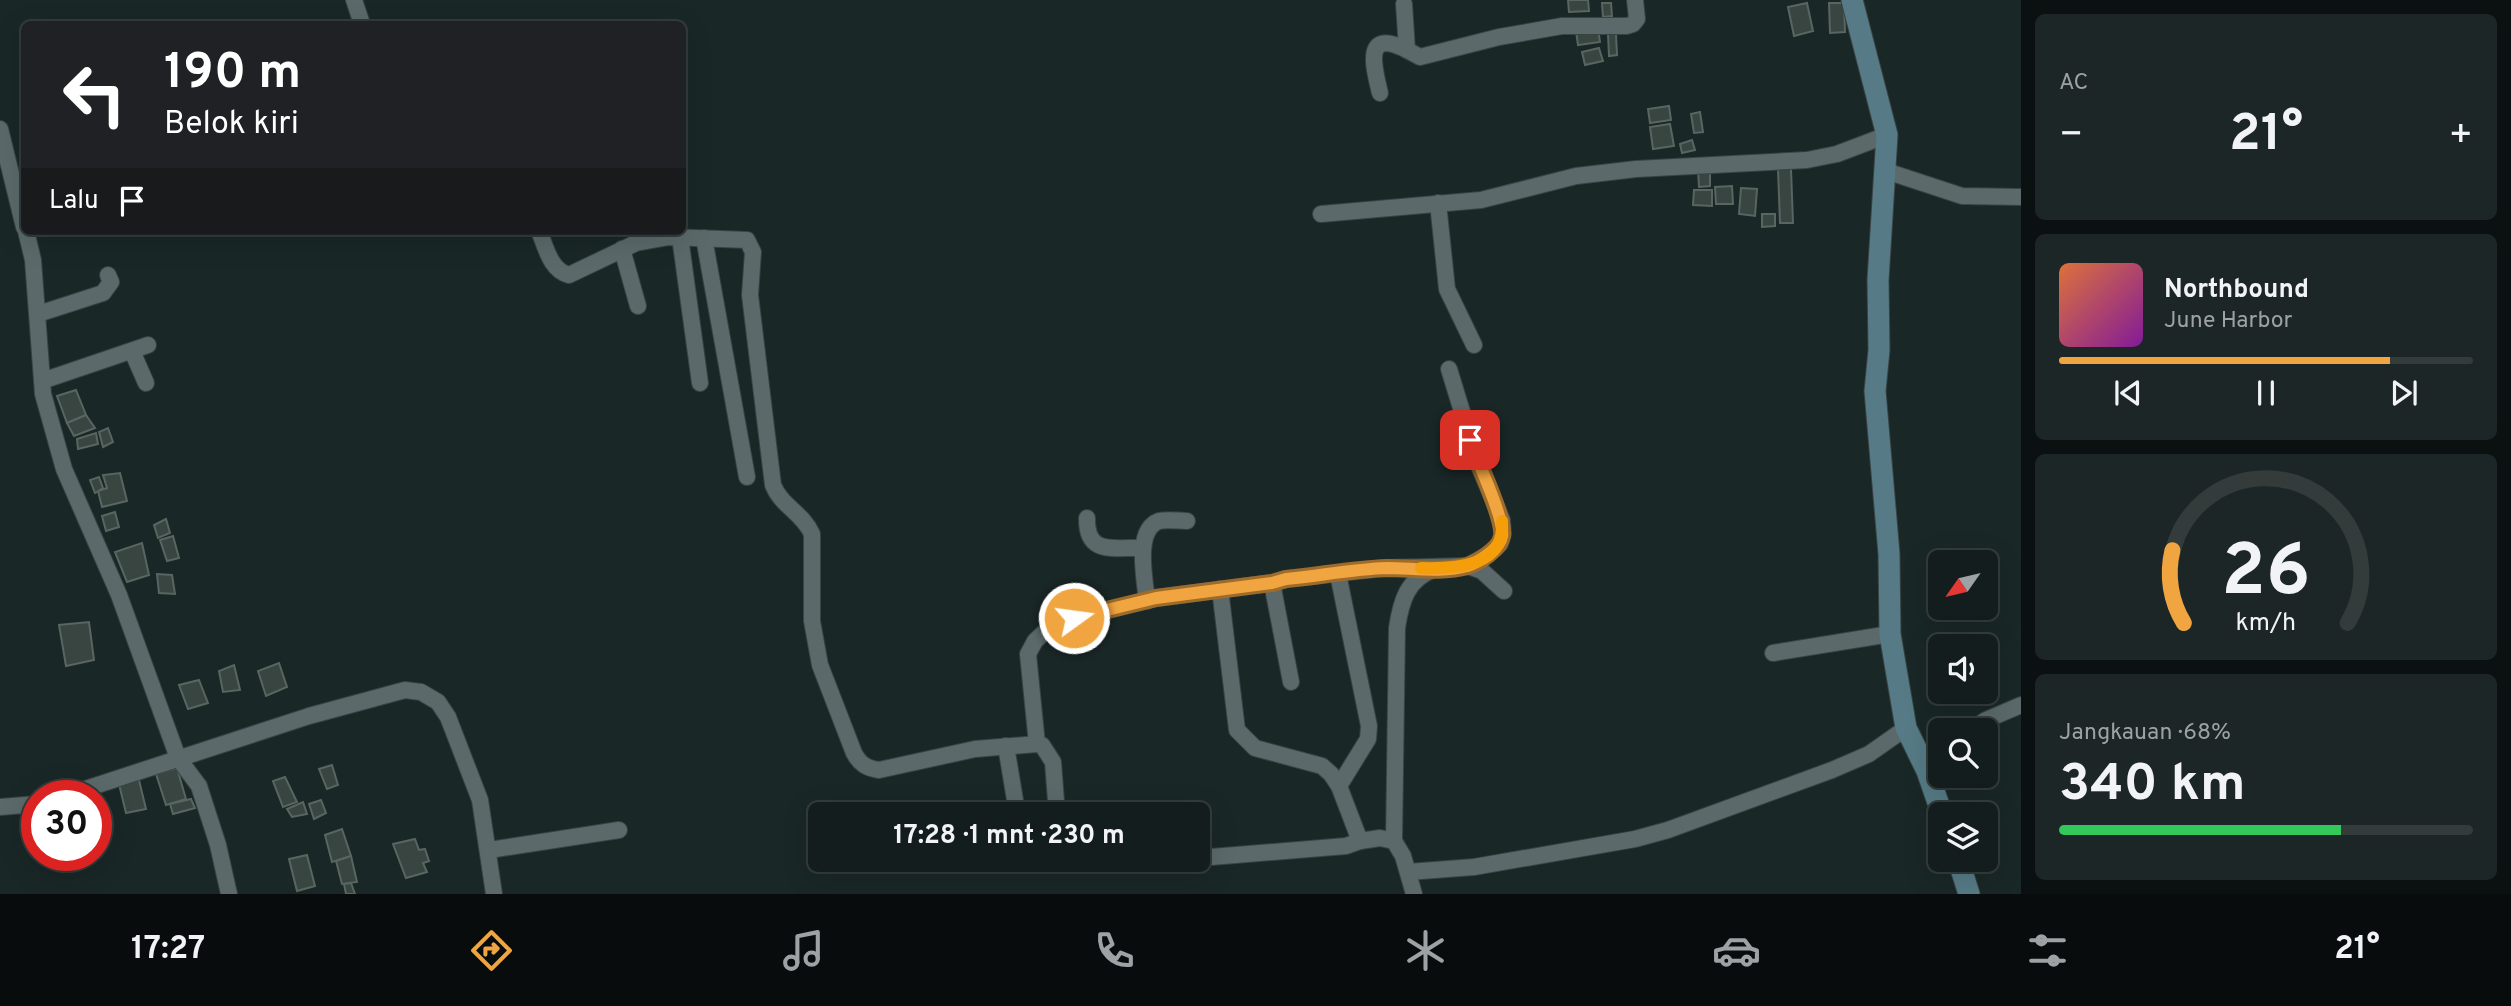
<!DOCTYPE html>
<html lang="id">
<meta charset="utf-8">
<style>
body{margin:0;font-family:Overpass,sans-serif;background:#1d2626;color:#f1f3f6;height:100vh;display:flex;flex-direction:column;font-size:26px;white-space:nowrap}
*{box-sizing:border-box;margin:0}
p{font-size:23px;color:#9da2a4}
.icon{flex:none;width:38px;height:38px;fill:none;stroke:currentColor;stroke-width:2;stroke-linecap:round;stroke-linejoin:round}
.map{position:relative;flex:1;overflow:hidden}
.details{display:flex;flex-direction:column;gap:14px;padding:14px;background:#0b1010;width:490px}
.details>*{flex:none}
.hud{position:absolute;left:21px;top:21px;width:665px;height:214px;border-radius:10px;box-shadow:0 7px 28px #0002,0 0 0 2px #333b3b;background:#202124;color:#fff;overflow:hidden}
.needle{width:46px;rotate:236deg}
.controls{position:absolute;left:1928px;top:550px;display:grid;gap:14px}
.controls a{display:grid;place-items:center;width:70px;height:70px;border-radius:10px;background:#141d1d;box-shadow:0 7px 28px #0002,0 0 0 2px #333b3b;font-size:35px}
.speed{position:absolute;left:21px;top:780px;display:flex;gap:14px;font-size:35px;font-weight:700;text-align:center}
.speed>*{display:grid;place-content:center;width:91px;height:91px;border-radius:50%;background:#141d1d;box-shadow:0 7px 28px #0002,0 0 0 2px #333b3b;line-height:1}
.speed .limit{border:10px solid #d22;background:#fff;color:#111}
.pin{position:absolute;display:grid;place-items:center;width:60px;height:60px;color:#fff;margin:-30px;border-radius:14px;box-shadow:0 4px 10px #0006}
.me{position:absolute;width:77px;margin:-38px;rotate:76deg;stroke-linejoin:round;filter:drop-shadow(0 0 5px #0008)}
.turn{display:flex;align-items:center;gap:24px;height:147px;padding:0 28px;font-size:32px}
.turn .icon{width:91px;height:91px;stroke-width:2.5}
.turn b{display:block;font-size:49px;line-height:60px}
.then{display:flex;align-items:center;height:66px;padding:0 28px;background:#0003;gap:14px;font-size:26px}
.big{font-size:52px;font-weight:700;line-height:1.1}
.details .widget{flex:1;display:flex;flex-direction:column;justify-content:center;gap:10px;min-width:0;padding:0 24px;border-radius:10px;background:#1d2626}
.details .dial{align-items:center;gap:0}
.dial svg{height:182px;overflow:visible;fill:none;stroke:#333b3b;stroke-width:7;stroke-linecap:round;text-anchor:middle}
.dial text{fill:#f1f3f6;stroke:none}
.song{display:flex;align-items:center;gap:21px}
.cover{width:84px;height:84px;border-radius:10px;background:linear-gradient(135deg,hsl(20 70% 55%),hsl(290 70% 35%))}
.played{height:7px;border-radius:4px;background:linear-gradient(90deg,#f1a540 80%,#333b3b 80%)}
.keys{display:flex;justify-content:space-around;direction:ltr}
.heat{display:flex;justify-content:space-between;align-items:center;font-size:38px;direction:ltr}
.charge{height:10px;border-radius:5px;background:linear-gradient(90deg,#34c759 68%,#333b3b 0)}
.trip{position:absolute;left:808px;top:802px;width:402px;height:70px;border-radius:10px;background:#141d1d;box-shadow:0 7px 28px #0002,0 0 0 2px #333b3b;font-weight:700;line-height:70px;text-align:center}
.tab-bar{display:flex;height:112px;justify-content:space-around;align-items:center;background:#080c0c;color:#9da2a4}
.tab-bar .icon{width:49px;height:49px}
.tab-bar .selected{color:#f1a540}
.tab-bar b{font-size:32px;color:#f1f3f6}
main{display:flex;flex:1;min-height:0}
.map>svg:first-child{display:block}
.building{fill:#394541;stroke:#586560;stroke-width:2}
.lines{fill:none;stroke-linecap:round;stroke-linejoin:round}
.street-casing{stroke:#384343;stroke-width:18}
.secondary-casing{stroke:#384343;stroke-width:23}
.street{stroke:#5b696a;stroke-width:16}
.secondary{stroke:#567b86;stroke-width:21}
.route-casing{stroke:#9d6b2a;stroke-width:18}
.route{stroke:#f1a540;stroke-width:12}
.slow{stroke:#f59e0b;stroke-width:12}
</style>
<main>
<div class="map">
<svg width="2021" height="894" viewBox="0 0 2021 894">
<rect width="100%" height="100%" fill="#1a2727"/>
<g class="building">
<path d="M 1568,0 L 1588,0 L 1589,11 L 1569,12 Z"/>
<path d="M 1602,3 L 1611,3 L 1612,16 L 1603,17 Z"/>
<path d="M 1807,3 L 1813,31 L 1794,36 L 1788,7 Z"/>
<path d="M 1829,3 L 1844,3 L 1845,32 L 1830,33 Z"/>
<path d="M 1598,28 L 1600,42 L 1578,45 L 1576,31 Z"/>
<path d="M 1608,34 L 1616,34 L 1617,55 L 1609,56 Z"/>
<path d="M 1599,48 L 1603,61 L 1585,65 L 1582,52 Z"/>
<path d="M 1669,106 L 1671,120 L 1650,123 L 1648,109 Z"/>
<path d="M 1700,112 L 1703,132 L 1694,133 L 1691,114 Z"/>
<path d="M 1670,124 L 1674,146 L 1653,149 L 1650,127 Z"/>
<path d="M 1692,140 L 1695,150 L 1682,153 L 1680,144 Z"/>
<path d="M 1698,169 L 1710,169 L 1710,186 L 1699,187 Z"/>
<path d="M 1778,169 L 1791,169 L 1793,223 L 1780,223 Z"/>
<path d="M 1732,186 L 1733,204 L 1716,204 L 1715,187 Z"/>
<path d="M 1741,188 L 1757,189 L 1755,216 L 1739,214 Z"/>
<path d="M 1694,190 L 1712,190 L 1712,206 L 1693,205 Z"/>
<path d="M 1762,214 L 1775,214 L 1775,226 L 1762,227 Z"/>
<path d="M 76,390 L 86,415 L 67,423 L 57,396 Z"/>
<path d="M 86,415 L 95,428 L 74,436 L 67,423 Z"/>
<path d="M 108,428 L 113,442 L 103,447 L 99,432 Z"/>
<path d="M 96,433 L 98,444 L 78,449 L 77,439 Z"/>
<path d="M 120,473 L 127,501 L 102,507 L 98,491 L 107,488 L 103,475 Z"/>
<path d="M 99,477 L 103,488 L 95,493 L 90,480 Z"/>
<path d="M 115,512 L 119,527 L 106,531 L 102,516 Z"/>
<path d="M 166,519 L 170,533 L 158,538 L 154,525 Z"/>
<path d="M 173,536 L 179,558 L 167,561 L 160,540 Z"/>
<path d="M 142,543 L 149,575 L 127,582 L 115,552 Z"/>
<path d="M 157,574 L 172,575 L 175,594 L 159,593 Z"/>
<path d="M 89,622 L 94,660 L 66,666 L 59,625 Z"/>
<path d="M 279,663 L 287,687 L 266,696 L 258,671 Z"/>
<path d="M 234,665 L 240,690 L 223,692 L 219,671 Z"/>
<path d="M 199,680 L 208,703 L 188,709 L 179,685 Z"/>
<path d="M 332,765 L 338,785 L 327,789 L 319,769 Z"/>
<path d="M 177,768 L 186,799 L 166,805 L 156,774 Z"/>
<path d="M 138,776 L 146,809 L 126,813 L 119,784 Z"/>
<path d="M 285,777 L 297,802 L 283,807 L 273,781 Z"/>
<path d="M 191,799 L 195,808 L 173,814 L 170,804 Z"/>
<path d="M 321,800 L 326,813 L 314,819 L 309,804 Z"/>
<path d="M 303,802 L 307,814 L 292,817 L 287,809 Z"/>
<path d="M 342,829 L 351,856 L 332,862 L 325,835 Z"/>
<path d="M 415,839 L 419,850 L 425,849 L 429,861 L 423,863 L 427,872 L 406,878 L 393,844 Z"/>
<path d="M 307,855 L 315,886 L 297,891 L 289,859 Z"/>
<path d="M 351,856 L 357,882 L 342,884 L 336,861 Z"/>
<path d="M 351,883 L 355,894 L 346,894 L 344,884 Z"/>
</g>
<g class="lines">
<defs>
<g id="street">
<path d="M 354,0 L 362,24"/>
<path d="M 1404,4 L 1407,50 L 1420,57 L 1499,37 L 1562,26 L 1627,26 L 1633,24 L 1637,19 L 1635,0"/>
<path d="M 1380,93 C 1374,68 1362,27 1407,50"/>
<path d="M 0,129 L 24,227"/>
<path d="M 1886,171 L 1962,196 L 2021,197"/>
<path d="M 1438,203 L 1447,289 L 1474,345"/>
<path d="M 1321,214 L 1481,200 L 1576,176 L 1636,169 L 1807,160 L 1837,154 L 1887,135"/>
<path d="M 26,231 L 33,260 L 43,394 L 64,469 L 119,595 L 178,758 L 199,786 L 218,845 L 229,894"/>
<path d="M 539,231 C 546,247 550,270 569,275 L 636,243 L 669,237 L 747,240 L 753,252 L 750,295 L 773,485 C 781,506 803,513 812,534 L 812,621 L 820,665 L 854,753 C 860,764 866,768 879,770 L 975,749 L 1037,744 L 1042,745 L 1053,762 L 1057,814"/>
<path d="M 680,237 L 700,383"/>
<path d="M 704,238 L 747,477"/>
<path d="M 622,249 L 638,306"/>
<path d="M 38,314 L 103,293 L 111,282 L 108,275"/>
<path d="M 132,351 L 146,383"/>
<path d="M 42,381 L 148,345"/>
<path d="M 1087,518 C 1086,556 1114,547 1143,548"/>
<path d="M 1468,566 L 1482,571 L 1504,591"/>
<path d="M 1338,574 L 1369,726 L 1368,739 L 1339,786 L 1360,841 L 1380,838 L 1394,841 L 1403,856 L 1414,894"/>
<path d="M 1272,583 L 1291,682"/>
<path d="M 1220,589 L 1237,730 L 1255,748 L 1322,766 L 1331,774 L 1339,786"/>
<path d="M 1147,601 C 1145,580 1134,530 1159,521 C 1167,519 1178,521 1187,521"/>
<path d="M 1773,653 L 1890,634"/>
<path d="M 1971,730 L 1986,720 L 2021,705"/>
<path d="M 1037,744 L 1028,654 L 1035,641 L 1053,624 L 1156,598 L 1272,583 L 1286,579 L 1384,568 L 1468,566 L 1487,555 L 1500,544 L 1503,534 L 1502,520 L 1478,464 L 1449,369"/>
<path d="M 1006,746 L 1016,806 L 1022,814"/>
<path d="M 1927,771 L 1941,758"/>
<path d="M 64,796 L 309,716 L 405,690 L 421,692 L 438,702 L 448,717 L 480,800 L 494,894"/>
<path d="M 0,807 L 37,804"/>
<path d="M 1394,841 L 1397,628 C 1401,601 1407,579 1435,569"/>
<path d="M 489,850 L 619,830"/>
<path d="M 1199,858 L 1346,846 L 1360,841"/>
<path d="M 1087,859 L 1105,864 L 1183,859"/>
<path d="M 1408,872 L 1474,867 L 1635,839 L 1668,830 L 1832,770 L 1869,754 L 1906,728"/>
</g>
<g id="secondary">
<path d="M 1852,0 L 1887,135 L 1878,280 L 1879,350 L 1875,391 L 1889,554 L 1890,634 L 1906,728 L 1927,771 L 1942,814"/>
<path d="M 1958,859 L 1969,894"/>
</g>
</defs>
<use href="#street" class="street-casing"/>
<use href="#secondary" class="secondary-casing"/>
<use href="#street" class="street"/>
<use href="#secondary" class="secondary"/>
</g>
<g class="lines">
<defs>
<path id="route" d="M 1074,618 L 1156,598 L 1272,583 L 1286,579 C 1319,576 1353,569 1387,568 C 1412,568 1442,573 1467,566 C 1479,562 1500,549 1502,536 C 1505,518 1477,462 1470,440"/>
</defs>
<use href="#route" class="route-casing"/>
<use href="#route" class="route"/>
<path class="slow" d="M 1421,568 C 1455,569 1506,567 1502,521"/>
</g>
</svg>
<div class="controls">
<a><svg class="needle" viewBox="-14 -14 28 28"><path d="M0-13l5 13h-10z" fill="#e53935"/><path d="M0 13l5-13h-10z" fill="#9da2a4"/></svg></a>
<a><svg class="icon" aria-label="sound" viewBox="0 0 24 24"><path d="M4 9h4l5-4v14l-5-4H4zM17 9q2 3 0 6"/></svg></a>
<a><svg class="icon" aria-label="search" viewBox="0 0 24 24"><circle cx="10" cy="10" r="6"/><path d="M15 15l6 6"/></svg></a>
<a><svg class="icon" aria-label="layers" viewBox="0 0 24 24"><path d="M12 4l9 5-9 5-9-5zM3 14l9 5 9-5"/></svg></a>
</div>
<div class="speed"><div class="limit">30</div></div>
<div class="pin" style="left:1470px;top:440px;background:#d93025"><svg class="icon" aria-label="arrive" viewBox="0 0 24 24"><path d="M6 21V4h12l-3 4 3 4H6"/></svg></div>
<svg class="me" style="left:1074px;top:618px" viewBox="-20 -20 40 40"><circle r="17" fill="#f1a540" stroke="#fff" stroke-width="3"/><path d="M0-11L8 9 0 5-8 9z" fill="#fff"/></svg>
<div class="trip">17:28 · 1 mnt · 230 m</div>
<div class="hud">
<div class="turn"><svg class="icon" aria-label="left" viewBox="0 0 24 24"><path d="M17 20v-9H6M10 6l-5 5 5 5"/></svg><div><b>190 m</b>Belok kiri</div></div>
<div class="then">Lalu<svg class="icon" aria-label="arrive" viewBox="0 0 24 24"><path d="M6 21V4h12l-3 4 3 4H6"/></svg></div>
</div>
</div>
<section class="details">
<div class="widget"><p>AC</p>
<div class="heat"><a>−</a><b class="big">21°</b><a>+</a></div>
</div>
<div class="widget">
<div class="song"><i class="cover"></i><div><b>Northbound</b><p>June Harbor</p></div></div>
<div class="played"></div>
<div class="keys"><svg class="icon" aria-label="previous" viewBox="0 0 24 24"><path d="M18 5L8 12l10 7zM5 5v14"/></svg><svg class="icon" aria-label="pause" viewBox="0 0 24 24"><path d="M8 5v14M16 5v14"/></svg><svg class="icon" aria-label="next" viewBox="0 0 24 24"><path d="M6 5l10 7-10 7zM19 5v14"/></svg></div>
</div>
<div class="widget dial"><svg viewBox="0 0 100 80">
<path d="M14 69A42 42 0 1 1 86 69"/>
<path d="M14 69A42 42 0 0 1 9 37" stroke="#f1a540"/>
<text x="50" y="56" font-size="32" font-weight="700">26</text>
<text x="50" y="72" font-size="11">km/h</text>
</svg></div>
<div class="widget"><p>Jangkauan · 68%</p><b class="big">340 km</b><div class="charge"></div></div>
</section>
</main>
<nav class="tab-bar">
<b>17:27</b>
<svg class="icon selected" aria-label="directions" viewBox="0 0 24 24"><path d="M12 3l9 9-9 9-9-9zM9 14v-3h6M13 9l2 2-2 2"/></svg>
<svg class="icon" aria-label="music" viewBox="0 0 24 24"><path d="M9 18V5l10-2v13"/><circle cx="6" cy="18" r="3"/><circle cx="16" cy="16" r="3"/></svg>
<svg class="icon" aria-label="phone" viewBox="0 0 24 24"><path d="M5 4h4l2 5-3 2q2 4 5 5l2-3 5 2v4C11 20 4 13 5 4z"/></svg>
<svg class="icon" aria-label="climate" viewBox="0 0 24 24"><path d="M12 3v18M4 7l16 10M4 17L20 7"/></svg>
<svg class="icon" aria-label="car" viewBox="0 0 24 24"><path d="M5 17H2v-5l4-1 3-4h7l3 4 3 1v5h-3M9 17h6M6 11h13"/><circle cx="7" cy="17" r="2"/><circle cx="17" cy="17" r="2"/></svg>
<svg class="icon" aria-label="filters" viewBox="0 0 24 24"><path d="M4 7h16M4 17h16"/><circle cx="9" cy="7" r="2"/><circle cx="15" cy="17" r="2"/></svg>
<b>21°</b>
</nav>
